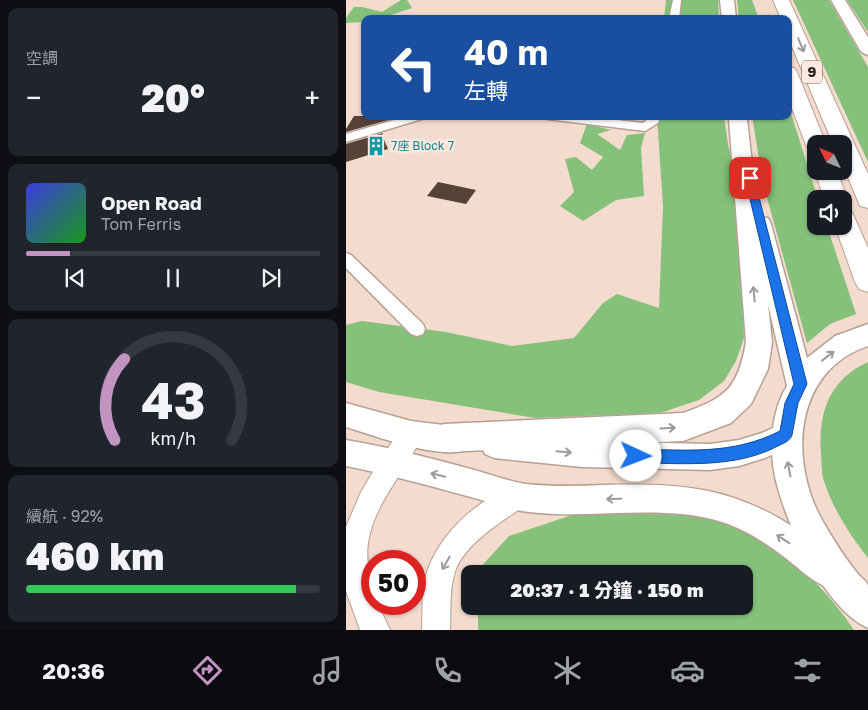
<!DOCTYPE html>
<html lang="zh-TW">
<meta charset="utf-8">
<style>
body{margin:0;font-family:"Golos Text","Noto Sans TC",sans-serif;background:#20242c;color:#f1f3f6;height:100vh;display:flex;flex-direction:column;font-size:19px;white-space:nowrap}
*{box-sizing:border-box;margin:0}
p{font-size:16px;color:#9ea1a6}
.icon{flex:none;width:28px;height:28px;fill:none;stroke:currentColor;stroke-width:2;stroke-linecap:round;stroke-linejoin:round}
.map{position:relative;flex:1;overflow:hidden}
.side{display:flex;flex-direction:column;gap:8px;padding:8px;background:#0d0f14;width:346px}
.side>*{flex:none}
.banner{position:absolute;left:15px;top:15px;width:431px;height:105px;border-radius:10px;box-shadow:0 1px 4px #0004;background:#1a4fa0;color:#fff;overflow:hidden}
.needle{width:32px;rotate:313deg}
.tools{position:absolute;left:461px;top:135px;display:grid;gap:10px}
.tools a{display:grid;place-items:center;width:45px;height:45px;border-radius:10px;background:#171b24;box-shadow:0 1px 4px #0004;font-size:25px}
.speed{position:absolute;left:15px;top:550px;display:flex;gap:10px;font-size:25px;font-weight:700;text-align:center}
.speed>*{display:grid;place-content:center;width:65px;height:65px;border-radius:50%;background:#171b24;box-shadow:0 1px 4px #0004;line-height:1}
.speed .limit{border:8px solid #d22;background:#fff;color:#111}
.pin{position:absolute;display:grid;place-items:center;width:42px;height:42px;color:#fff;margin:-21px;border-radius:10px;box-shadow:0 2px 8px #0006}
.me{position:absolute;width:55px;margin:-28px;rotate:92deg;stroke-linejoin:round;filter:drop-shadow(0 0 4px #0008)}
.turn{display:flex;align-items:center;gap:18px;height:105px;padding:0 20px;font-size:22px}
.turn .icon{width:65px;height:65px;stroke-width:2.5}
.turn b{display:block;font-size:35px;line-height:42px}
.big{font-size:38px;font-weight:800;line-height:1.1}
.side .tile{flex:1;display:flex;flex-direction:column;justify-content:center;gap:8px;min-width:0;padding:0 18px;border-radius:10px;background:#20242c}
.side .dial{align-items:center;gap:0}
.dial svg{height:130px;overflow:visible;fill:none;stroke:#363941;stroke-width:7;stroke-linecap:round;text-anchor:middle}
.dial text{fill:#f1f3f6;stroke:none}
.song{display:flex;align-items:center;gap:15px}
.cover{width:60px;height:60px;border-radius:8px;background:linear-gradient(135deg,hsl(240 70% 55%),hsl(120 70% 35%))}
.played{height:5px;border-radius:2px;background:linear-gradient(90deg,#c394c2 15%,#363941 15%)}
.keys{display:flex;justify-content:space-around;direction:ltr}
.heat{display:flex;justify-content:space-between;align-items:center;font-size:28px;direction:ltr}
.charge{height:8px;border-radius:4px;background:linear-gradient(90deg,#34c759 92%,#363941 0)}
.trip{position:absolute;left:115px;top:565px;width:292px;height:50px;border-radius:10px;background:#171b24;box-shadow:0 1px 4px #0004;font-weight:800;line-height:50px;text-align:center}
.dock{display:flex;height:80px;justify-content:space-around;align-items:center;background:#090b0e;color:#9ea1a6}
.dock .icon{width:35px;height:35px}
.dock .current{color:#c394c2}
.dock b{font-size:22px;color:#f1f3f6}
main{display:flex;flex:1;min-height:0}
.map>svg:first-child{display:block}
.forest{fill:#85c17b}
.building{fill:#564338}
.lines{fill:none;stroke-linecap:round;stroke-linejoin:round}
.minor-casing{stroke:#b7a094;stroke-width:3}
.tertiary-casing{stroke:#b7a094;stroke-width:2}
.secondary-casing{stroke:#b7a094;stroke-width:3}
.primary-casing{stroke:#b7a094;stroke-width:3}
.motorway-casing{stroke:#b7a094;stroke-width:2}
.minor{fill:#fff;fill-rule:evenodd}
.tertiary{fill:#fff;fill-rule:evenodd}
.secondary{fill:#fff;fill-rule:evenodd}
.primary{fill:#fff;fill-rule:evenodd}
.motorway{fill:#fff;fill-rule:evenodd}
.oneway{stroke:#9e9a98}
.route{fill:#1a73e8;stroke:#114b97}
.labels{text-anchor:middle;stroke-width:5;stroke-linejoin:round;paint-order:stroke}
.far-culture-label{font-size:12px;fill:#0d838f;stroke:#fde9df;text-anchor:start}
.shield{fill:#fde9df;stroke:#685c56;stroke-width:1}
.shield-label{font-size:14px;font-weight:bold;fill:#281f1b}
</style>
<main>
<section class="side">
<div class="tile"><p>空調</p>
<div class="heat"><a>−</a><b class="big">20°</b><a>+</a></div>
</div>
<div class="tile">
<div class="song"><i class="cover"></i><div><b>Open Road</b><p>Tom Ferris</p></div></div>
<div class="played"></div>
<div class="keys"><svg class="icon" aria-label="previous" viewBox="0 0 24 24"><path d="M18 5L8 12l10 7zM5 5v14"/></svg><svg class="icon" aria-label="pause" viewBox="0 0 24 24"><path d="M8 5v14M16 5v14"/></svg><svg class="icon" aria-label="next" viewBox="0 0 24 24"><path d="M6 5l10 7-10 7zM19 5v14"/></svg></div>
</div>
<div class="tile dial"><svg viewBox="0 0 100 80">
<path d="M14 69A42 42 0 1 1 86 69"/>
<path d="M14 69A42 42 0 0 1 20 19" stroke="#c394c2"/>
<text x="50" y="56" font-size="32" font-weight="700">43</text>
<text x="50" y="72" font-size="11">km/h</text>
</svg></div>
<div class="tile"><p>續航 · 92%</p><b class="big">460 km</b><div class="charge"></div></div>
</section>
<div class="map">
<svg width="522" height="630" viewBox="0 0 522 630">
<rect width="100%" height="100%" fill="#f3dbce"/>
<g class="forest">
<path d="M 55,0 L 61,0 L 66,8 L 33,19 L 19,19 L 19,22 L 0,23 L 0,18 L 8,7 L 16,7 L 36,12 Z"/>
<path d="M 320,0 L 372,0 L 373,19 L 318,19 Z"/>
<path d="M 391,0 L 406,0 L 413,19 L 393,19 Z"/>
<path d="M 447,0 L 483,0 L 522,67 L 522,162 Z"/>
<path d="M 501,0 L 522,0 L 522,32 Z"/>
<path d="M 443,107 L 472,199 L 470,199 L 470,226 L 481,226 L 510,314 L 484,324 L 461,343 L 417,183 L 406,116 L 442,116 Z"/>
<path d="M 311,116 L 378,116 L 382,145 L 392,183 L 398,338 L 390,361 L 378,381 L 353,400 L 314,413 L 189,418 L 33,392 L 0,382 L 0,325 L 16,321 L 100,332 L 166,346 L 228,338 L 257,303 L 271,294 L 313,308 L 317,207 Z"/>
<path d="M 241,124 L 265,130 L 251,134 L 274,150 L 281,135 L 299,133 L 295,148 L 298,196 L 270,200 L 237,221 L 214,206 L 228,192 L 219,159 L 230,157 L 246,170 L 257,157 L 234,143 Z"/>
<path d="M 522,362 L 522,558 C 504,535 487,509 478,481 C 475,473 476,463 475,454 C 472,413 483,380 522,362 Z"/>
<path d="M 302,510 C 320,512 341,512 359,516 C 423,533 472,577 508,630 L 132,630 L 132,606 L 399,606 L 399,574 L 131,574 L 131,571 L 163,536 L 232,513 Z"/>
</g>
<g class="building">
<path d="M 8,116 L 48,116 L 46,119 L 0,132 L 0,129 Z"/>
<path d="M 37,133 L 36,135 L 42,149 L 0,162 L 0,144 Z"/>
<path d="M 92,182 L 130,190 L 120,204 L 81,196 Z"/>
</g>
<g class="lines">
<defs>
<g id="minor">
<path d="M 327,0 L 335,0 L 333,19 L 323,19 Z"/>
<path d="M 62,116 L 81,116 L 79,118 L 0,142 L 0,134 Z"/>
<path d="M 195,116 L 235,116 L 297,123 L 302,119 L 303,116 L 315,116 L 312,123 L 299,131 L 201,119 Z"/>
<path d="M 0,253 L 5,255 L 77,324 L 79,329 L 77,334 L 71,336 L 65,334 L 0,268 Z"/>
</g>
<g id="tertiary">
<path d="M 65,423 L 73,426 L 77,434 C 61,471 28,502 22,543 C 19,563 26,583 26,604 L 32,604 L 44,630 L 14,630 L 0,591 L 0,527 L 15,492 L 32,463 L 57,426 Z"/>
<path d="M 170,484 L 179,488 L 183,497 C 177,510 165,514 155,522 C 138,534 115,552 109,572 C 103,590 105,612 104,630 L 76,630 C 77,611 75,590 81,572 C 94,532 132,500 170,484 Z"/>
</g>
<g id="secondary">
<path d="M 0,403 L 65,421 L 114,427 L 123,431 L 127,440 L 123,449 C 95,461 30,436 0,427 Z"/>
<path d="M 440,422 L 449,426 L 453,435 L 449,444 L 419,458 L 393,466 L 364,470 L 236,467 L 148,458 L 139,454 L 135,445 L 139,436 L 148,432 L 236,441 L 364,444 L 393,440 L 416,433 Z"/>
<path d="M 0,440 C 41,447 81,457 121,468 C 141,473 160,481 180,484 C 206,487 233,486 259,485 C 335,483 389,487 453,531 C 469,542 489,554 496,572 L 492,583 L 481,587 C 468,582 458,573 447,564 C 426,547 402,530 376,522 C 314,503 247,520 183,512 C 162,510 142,501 121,496 C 81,485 41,474 0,466 Z"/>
<path d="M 0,548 C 13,553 18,561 23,574 L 19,585 L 8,589 L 0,586 Z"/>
</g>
<g id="primary">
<path d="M 374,0 L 388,0 L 390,19 L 376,19 Z"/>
<path d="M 485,0 L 499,0 L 522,37 L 522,55 L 517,53 L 514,50 Z"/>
<path d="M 385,116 L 399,116 L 401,119 L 412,217 L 422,218 L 425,224 L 461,358 L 489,336 L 522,324 L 522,346 C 447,371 443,461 476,520 C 487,539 498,557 512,574 C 515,578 521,581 522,586 C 522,598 522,615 522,628 C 477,609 432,510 427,464 C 424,439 427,408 441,386 L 422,304 L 426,342 L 422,369 L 405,404 L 385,423 L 337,441 L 98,452 L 88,448 L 83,438 L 88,428 L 98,424 L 337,413 C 380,398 392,388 400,342 L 383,119 Z"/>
</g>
<g id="motorway">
<path d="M 427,0 L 443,0 L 522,174 L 522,208 L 514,206 L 498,168 L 498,144 L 487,144 L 442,37 L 442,19 L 435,19 Z"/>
<path d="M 442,67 L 448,68 L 451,72 L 480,144 L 470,144 L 470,152 L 463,150 L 460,145 L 442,98 Z"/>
<path d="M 470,170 L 470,171 L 491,171 L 501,199 L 498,205 L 498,199 L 478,199 L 469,171 Z"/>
<path d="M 498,210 L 506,212 L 522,248 L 522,292 L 513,289 L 509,282 L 489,226 L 498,226 Z"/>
</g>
</defs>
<use href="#minor" class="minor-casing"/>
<use href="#tertiary" class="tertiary-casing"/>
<use href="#secondary" class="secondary-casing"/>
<use href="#primary" class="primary-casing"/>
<use href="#motorway" class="motorway-casing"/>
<use href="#minor" class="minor"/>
<use href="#tertiary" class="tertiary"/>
<use href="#secondary" class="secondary"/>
<use href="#primary" class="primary"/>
<use href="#motorway" class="motorway"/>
</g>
<defs><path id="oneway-shaft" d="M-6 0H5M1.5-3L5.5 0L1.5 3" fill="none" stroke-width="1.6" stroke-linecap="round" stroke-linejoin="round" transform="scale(1.25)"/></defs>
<g class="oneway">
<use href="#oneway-shaft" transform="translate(455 45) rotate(67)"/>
<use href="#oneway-shaft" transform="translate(408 294) rotate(-95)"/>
<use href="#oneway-shaft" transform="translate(482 356) rotate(-38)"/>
<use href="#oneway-shaft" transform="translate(322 428) rotate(-3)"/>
<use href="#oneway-shaft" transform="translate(218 452) rotate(5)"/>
<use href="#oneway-shaft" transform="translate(443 469) rotate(-101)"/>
<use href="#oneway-shaft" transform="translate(92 475) rotate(-167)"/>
<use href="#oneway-shaft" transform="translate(268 499) rotate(179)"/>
<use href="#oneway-shaft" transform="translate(437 539) rotate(-147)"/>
<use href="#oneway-shaft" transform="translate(100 563) rotate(120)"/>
</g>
<path class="route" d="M 404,175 L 408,178 L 461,384 L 452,403 L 446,435 C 444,441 438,443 432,446 C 388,469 337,463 290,463 L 285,461 L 283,456 L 285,451 L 290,449 C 341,450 387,455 434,431 L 439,403 L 448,384 L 399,178 Z"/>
<defs>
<symbol id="building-bare" viewBox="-9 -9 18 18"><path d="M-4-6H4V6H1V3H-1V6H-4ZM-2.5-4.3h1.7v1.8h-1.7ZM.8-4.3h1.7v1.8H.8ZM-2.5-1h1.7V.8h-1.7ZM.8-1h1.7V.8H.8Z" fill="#0f9aa8" stroke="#fde9df" stroke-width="2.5" paint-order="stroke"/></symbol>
</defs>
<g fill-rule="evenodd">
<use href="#building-bare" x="16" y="132" width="28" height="28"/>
</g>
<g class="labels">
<g class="far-culture-label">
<text x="45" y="150">7座 Block 7</text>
</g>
<rect class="shield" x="456" y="60.5" width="20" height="23" rx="4"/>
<g class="shield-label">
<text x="466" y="77">9</text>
</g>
</g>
</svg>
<div class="tools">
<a><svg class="needle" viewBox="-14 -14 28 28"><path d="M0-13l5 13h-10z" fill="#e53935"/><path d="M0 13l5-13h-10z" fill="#9ea1a6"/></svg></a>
<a><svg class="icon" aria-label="sound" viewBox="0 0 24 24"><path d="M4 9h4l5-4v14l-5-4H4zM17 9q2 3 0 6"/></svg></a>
</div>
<div class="speed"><div class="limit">50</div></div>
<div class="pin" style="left:404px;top:178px;background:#d93025"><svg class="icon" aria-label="arrive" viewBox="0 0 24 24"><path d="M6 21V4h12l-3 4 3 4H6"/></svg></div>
<svg class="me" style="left:290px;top:456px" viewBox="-20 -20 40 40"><circle r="19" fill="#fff"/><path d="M0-13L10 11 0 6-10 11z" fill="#1a73e8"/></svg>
<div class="trip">20:37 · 1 分鐘 · 150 m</div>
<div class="banner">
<div class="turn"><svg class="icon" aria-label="left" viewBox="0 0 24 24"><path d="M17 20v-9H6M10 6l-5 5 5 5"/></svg><div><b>40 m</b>左轉</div></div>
</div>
</div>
</main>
<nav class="dock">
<b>20:36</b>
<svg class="icon current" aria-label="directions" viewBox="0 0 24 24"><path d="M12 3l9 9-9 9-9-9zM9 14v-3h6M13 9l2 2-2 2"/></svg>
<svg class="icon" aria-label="music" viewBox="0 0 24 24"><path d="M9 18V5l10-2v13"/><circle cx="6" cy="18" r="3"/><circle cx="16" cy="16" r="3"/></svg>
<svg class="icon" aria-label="phone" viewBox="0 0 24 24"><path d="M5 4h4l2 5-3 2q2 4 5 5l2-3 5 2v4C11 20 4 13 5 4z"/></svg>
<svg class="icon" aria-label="climate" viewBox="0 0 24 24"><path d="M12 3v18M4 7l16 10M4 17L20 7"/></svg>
<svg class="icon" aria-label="car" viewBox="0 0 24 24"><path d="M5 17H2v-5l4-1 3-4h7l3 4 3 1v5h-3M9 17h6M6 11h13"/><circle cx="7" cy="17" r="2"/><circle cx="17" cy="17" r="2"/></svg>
<svg class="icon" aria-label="filters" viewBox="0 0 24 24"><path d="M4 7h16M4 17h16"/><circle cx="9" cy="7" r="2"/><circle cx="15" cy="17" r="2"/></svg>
</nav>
